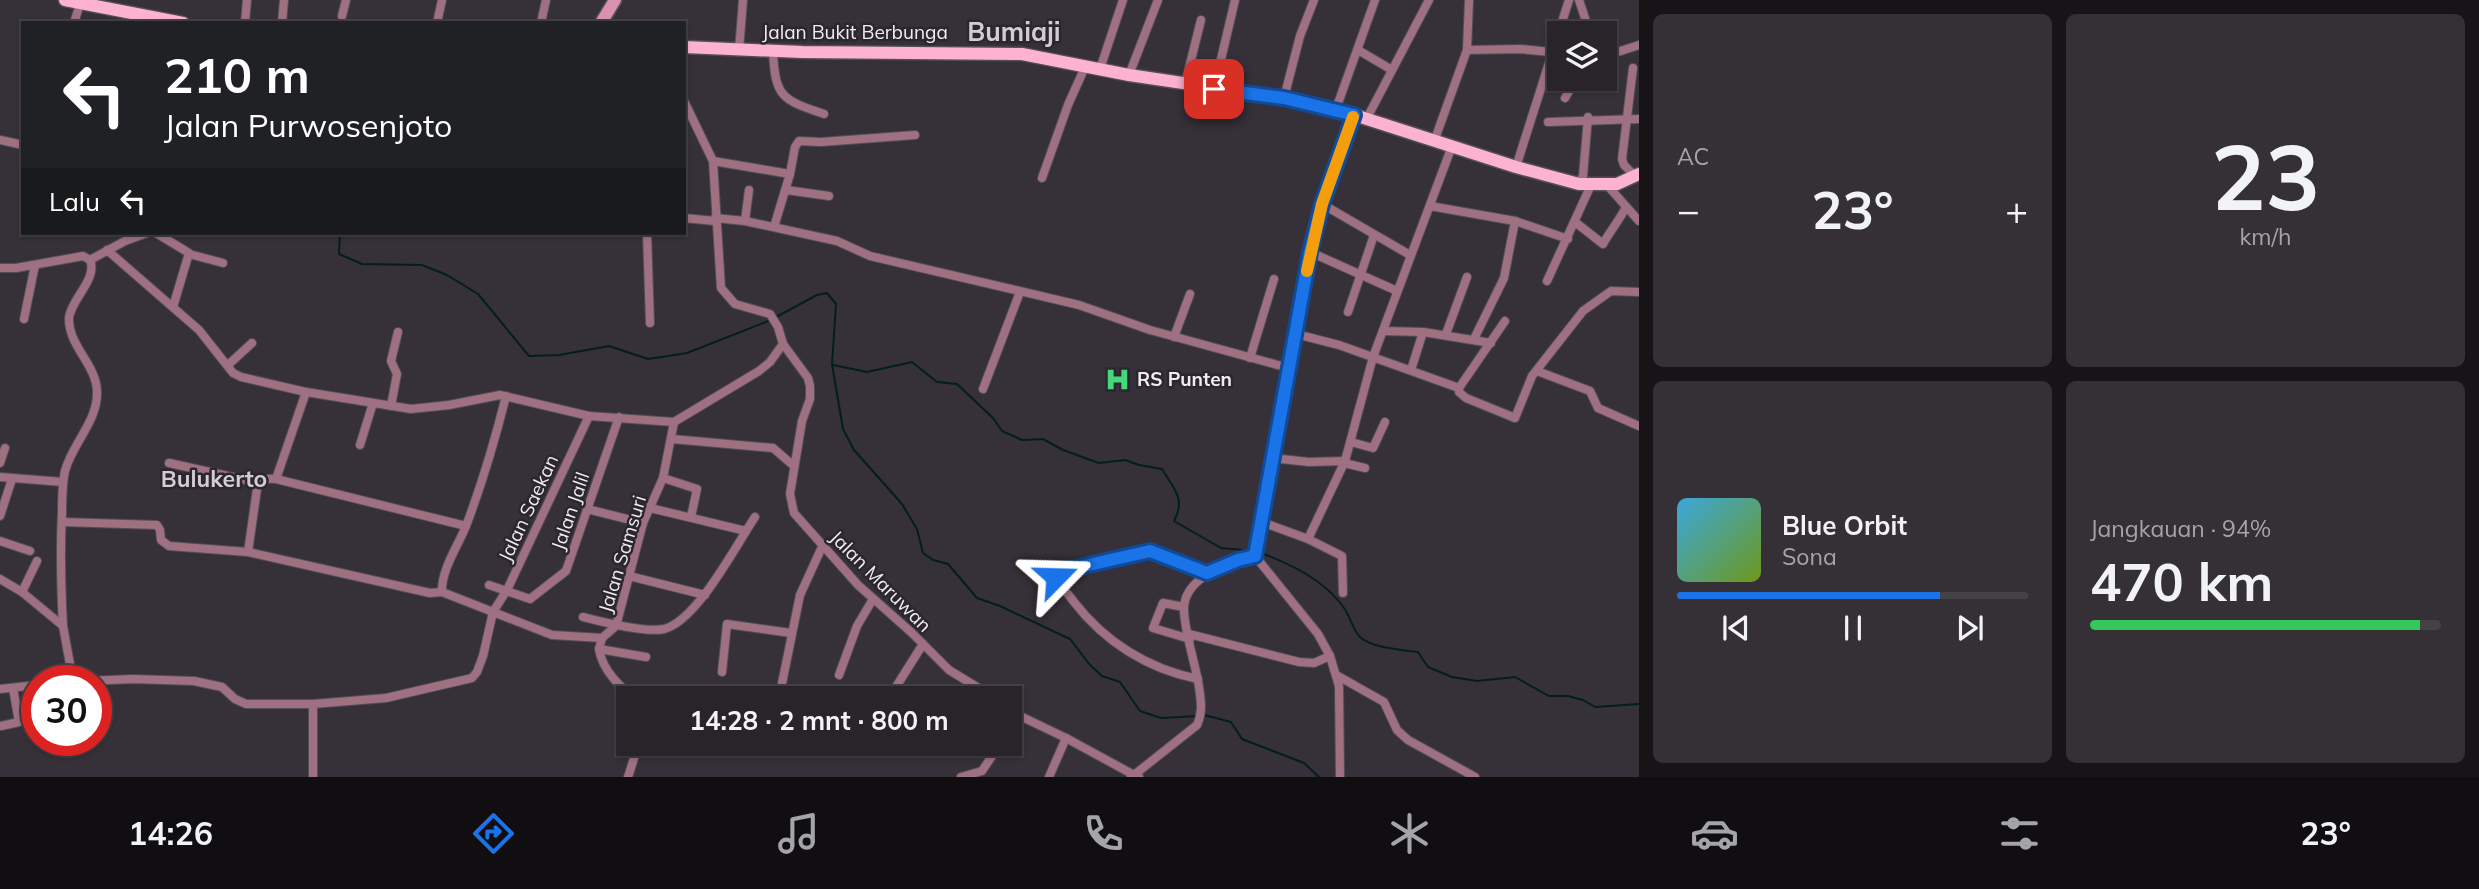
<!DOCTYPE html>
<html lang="id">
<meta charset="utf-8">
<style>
body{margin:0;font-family:Mulish,sans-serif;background:#343036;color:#f1f3f6;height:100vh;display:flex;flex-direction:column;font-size:26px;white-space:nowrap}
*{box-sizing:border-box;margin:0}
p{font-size:23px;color:#a5a4a8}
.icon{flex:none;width:38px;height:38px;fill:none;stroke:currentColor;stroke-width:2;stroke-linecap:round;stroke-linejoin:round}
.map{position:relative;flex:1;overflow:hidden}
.drawer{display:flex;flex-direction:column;gap:14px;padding:14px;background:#161417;width:840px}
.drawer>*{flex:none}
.banner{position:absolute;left:21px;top:21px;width:665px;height:214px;border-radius:0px;box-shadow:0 2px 5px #0004,0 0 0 2px #444147;background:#202124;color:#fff;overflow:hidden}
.fabs{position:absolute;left:1547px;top:21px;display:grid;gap:14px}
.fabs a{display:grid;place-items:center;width:70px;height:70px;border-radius:0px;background:#28242a;box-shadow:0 2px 5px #0004,0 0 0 2px #444147;font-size:35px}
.speed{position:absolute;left:21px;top:665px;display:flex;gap:14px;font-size:35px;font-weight:700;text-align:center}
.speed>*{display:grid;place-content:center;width:91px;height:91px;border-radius:50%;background:#28242a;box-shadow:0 2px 5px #0004,0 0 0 2px #444147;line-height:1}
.speed .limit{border:10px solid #d22;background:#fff;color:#111}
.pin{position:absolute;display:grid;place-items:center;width:60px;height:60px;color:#fff;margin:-30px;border-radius:14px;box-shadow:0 4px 10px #0006}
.me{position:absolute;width:77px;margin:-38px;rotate:68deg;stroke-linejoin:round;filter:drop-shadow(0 0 5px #0008)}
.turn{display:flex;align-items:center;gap:24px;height:147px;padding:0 28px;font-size:32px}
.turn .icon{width:91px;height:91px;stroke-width:2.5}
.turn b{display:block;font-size:49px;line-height:60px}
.then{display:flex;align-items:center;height:66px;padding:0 28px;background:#0003;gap:14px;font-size:26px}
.big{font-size:52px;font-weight:700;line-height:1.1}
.drawer .tile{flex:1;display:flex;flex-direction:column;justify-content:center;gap:10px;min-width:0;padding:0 24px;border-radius:10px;background:#343036}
.drawer .dial{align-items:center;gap:0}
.dial b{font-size:91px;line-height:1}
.song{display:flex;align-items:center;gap:21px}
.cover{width:84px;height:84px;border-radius:10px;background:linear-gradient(135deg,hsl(200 70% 55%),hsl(80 70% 35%))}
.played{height:7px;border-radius:4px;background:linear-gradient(90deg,#1a73e8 75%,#444147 75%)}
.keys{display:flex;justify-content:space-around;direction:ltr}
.heat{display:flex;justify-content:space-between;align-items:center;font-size:38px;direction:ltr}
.charge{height:10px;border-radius:5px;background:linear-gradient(90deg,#34c759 94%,#444147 0)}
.drawer .tiles{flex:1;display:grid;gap:14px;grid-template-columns:repeat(2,1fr)}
.trip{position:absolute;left:616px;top:686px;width:406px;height:70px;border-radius:0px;background:#28242a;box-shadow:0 2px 5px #0004,0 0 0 2px #444147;font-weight:700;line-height:70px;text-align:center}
.tab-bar{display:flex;height:112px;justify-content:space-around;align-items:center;background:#100e11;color:#a5a4a8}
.tab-bar .icon{width:49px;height:49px}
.tab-bar .on{color:#1a73e8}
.tab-bar b{font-size:32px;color:#f1f3f6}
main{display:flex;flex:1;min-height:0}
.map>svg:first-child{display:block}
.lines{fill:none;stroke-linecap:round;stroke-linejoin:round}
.stream{stroke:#031e1e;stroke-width:2}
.street-casing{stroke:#544e56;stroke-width:10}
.secondary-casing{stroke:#544e56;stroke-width:15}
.primary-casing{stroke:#544e56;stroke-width:15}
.street{stroke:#9e7082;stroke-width:8}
.secondary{stroke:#da91af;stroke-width:12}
.primary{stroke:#fdb2d1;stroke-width:12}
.route-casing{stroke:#114b97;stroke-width:18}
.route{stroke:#1a73e8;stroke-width:12}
.slow{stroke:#f59e0b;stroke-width:12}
.labels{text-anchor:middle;stroke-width:5;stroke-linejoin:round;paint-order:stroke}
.street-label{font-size:19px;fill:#f0edf2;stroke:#2c272e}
.poi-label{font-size:19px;font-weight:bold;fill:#f0edf2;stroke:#2c272e;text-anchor:start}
.quarter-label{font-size:23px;font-weight:bold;fill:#d3ccd5;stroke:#2c272e}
.district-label{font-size:26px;font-weight:bold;fill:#d3ccd5;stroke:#2c272e}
</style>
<main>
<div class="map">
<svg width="1639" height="777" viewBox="0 0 1639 777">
<rect width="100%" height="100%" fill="#363038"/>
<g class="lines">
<g class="stream">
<path d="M 340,233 L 339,254 L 362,264 L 422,265 L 447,275 L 478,294 L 529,356 L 559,355 L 609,346 L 648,359 L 687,353 L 771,320"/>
<path d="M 776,317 L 817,295 L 827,293 L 836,304 L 832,364 L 843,429 L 854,450 L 902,504 L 917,529 L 923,553 L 933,560 L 948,564 L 977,598 L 1000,606 L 1070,639 L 1090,665 L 1102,676 L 1120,682 L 1140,711 L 1161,718 L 1198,716"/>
<path d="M 833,365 L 867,372 L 912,362 L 937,382 L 957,384 L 993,418 L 1002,431 L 1022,440 L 1043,439 L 1063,450 L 1099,463 L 1125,460 L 1139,465 L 1162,469 C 1174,489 1186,499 1174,521 L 1221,548 L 1253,551"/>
<path d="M 1258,552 C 1289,563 1325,580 1344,608 C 1350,616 1353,630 1360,637 C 1372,648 1402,650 1418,652 L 1428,667 L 1452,677 L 1477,681 L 1515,677 L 1549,696 L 1568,696 L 1583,700 L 1595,707 L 1639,704"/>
<path d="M 1204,715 L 1231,722 L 1242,739 L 1304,763 L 1319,777"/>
</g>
<defs>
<g id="street">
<path d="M 1579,0 L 1590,33"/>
<path d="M 342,16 L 346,0"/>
<path d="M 74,23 L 80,4"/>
<path d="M 245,23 L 247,0"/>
<path d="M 282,23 L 284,0"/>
<path d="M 437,23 L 442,0"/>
<path d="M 541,23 L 546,0"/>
<path d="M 739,50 L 743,0"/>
<path d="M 1358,50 L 1392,70"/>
<path d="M 1467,50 L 1469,0"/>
<path d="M 773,51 C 775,97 782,100 824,114"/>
<path d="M 1605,56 L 1639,45"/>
<path d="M 1633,68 L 1622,159 L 1624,165 L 1635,176"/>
<path d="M 1100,69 L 1123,0"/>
<path d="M 1129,75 L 1158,0"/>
<path d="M 1185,84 L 1201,20"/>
<path d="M 1214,89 L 1235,0"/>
<path d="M 1284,98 L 1300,36 L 1314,0"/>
<path d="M 1565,98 L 1576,79"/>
<path d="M 684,101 L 713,161 L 721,288 L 735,304 L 770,314 L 778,327 L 783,344 L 808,378 L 810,386 L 810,399 L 802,421 L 790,494 L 794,513 L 858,585 L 912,633 L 949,670 L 995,698"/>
<path d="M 1336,109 L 1375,0"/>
<path d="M 1367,118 L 1429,0"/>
<path d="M 1548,122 L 1639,119"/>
<path d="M 1435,139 L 1467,50 L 1520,49 L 1551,52"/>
<path d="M 0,140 L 23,145"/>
<path d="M 713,161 L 790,174"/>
<path d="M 1516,167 L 1569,0"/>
<path d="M 1042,178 L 1068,105 L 1085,67"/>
<path d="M 1579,184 L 1583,176 L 1588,117"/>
<path d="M 1607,185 L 1639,221"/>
<path d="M 786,190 L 829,196"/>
<path d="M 1322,204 L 1410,255"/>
<path d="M 1430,206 L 1515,221 L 1568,239"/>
<path d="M 684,218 L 715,221"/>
<path d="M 715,218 L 745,221 L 837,241 L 870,256 L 1079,305 L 1150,330 L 1289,368"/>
<path d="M 745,221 L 749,190"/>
<path d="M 1575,222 L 1603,244 C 1610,231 1619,221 1626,207"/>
<path d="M 774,227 L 790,174 L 795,147 L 799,141 L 821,142 L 915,135"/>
<path d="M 156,233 L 189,253 L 173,307"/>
<path d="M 647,233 L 650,323"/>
<path d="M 107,250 L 199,330 L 233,373 L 241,377 L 306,392 L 411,409 L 449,405 L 500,395 L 589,416 L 674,422 L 663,478 L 643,523 L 616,626 L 602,638 L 599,649 C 602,669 621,691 639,698"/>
<path d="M 1310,252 L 1397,291"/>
<path d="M 189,254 L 223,263"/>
<path d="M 90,260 L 125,241 L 147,233"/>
<path d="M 0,268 L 16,268 L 83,256 L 90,260"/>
<path d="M 1547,281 L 1591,185"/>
<path d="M 1348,312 L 1374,235"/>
<path d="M 24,319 L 35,265"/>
<path d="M 1505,321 L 1459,388 L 1459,392 L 1466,398 L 1515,418 L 1532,376 L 1583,311 L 1611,291 L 1639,292"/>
<path d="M 1383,331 L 1423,332 L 1491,343"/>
<path d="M 1296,334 L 1339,345 L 1459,388"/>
<path d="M 1446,334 L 1467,277"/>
<path d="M 1174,337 L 1190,294"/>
<path d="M 1474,339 L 1504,278 L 1515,221"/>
<path d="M 1250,358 L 1274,279"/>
<path d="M 228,365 L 252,343"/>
<path d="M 1411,370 L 1423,332"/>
<path d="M 1537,371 L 1590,391 L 1598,408 L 1639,426"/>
<path d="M 983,389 L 1020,292"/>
<path d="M 391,406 L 397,374 L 391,361 L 398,332"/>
<path d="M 674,422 L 759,371 L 770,362 L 783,344"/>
<path d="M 672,439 L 773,448 L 794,466"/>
<path d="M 1351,442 L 1373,448 L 1385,422"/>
<path d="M 360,445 L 373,403"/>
<path d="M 1272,458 L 1309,462 L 1345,461"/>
<path d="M 0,463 L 5,448"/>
<path d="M 169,463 L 260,483"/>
<path d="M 1344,463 L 1365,468"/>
<path d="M 0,477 L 63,482"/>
<path d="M 663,478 L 697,489 L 691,517"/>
<path d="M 276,479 L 306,392"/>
<path d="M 650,508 L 746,531"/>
<path d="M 587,509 L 643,523"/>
<path d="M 0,516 L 12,479"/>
<path d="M 62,522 L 157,525 L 160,530 L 161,540 L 169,546 L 248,552 L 430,593 L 442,592 L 552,635 L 602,638"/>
<path d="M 1262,522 L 1308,539 L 1342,556 L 1343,593"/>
<path d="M 1308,539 L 1345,461 L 1373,357 L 1452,146"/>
<path d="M 0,541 L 30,551"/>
<path d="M 248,552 L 257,489 C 261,479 266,478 276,479 L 466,526"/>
<path d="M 1255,556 L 1310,252 L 1322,204 L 1354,115"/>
<path d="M 1255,556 L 1318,634 L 1330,656 L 1339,686 L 1340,777"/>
<path d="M 629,576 L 705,595"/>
<path d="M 0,579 L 22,592 L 63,626 L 73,681"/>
<path d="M 489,585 L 530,599 L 566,571 L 619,417"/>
<path d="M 22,592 L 37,561"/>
<path d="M 442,592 C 441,570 458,546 466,526 C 482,484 495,440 506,396"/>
<path d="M 1184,607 L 1163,603 L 1153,628 L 1190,639"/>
<path d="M 583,617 C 603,622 645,633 664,629 C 697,621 736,545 755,517"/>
<path d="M 63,626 C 61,588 60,551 62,513 C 62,499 62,484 65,471 C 72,444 98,421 97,392 C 97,365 68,346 69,318 C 71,299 98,279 90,260"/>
<path d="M 1189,634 L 1299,662 L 1314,663 L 1330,656"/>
<path d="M 599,649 L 646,657"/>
<path d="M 722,672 L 727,624 L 791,633"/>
<path d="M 839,675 L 857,626 L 873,599"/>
<path d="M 1338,676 L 1384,702 L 1397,730 L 1408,740 L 1475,777"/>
<path d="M 1198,679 C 1148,669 1105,642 1074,602 C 1068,594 1060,585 1056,575 L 1058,572 L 1150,551 L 1207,574"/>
<path d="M 85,681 L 133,679 L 194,681 L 222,687 L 235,699 L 246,704 L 313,704"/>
<path d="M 0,689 L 37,685"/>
<path d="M 779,698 L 800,595 L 822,547"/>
<path d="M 889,698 L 923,644"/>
<path d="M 1010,707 L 1016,714 L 1066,738 L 1134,775 L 1131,777"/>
<path d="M 1,726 L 19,722 L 13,688"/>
<path d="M 1010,729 L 1016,714"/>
<path d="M 652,744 L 686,750 L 688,744"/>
<path d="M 313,777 L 313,704 L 386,698 L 472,678 L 477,672 L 483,656 L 493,612 L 507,590 L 589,416"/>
<path d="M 628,777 L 637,749 L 644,744"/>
<path d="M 961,777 L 982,771 L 1000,744"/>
<path d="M 1049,777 L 1066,738"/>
<path d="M 1139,777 L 1134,775 L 1197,725 C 1203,712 1201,701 1199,687 C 1196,665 1183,628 1184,607 C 1186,576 1231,562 1255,556"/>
</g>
<path id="secondary" d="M 601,23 L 615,0"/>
<g id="primary">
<path d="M 65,0 L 183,23"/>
<path d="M 684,47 L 802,52 L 1022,54 L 1129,75 L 1284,98 L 1336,109 L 1516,167 L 1579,184 L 1617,184 L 1639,174"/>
</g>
</defs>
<use href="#street" class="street-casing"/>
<use href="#secondary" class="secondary-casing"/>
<use href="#primary" class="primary-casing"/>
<use href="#street" class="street"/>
<use href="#secondary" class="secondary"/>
<use href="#primary" class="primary"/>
</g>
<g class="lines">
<defs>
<path id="route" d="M 1056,577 L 1058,572 L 1150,551 L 1207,573 L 1238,560 L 1255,556 L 1310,252 L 1322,204 L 1354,115 L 1284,98 L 1214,89"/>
</defs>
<use href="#route" class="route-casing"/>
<use href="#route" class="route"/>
<path class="slow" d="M 1307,271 L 1322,204 L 1353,117"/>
</g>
<defs>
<symbol id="hospital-bare" viewBox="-9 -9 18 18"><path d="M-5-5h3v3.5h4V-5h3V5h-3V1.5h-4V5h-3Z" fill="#44d77b" stroke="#2c272e" stroke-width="2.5" paint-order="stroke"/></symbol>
</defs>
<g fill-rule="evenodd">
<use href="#hospital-bare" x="1100" y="362" width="35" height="35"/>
</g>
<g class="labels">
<g class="street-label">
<text x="855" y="39">Jalan Bukit Berbunga</text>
<text transform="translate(528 508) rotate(-65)" y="7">Jalan Saekan</text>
<text transform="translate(570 511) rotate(-71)" y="7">Jalan Jalil</text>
<text transform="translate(622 554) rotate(-73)" y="7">Jalan Samsuri</text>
<text transform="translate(881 581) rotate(45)" y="7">Jalan Maruwan</text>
</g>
<g class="poi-label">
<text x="1137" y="386">RS Punten</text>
</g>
<g class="quarter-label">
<text x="214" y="487">Bulukerto</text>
</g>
<g class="district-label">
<text x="1014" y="41">Bumiaji</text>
</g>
</g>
</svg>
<div class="fabs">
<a><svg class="icon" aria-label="layers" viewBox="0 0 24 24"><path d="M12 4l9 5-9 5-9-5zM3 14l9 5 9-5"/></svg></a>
</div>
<div class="speed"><div class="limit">30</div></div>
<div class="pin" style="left:1214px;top:89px;background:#d93025"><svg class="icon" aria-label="arrive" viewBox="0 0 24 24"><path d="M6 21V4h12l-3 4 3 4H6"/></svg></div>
<svg class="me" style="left:1056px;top:577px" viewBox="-20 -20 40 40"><path d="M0-17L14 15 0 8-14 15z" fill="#1a73e8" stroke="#fff" stroke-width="4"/></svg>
<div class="trip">14:28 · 2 mnt · 800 m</div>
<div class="banner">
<div class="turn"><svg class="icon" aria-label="left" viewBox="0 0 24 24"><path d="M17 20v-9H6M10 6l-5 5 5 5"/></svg><div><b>210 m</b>Jalan Purwosenjoto</div></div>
<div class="then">Lalu<svg class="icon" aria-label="left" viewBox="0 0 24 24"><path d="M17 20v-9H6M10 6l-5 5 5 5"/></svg></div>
</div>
</div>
<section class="drawer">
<div class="tiles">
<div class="tile"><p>AC</p>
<div class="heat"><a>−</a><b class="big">23°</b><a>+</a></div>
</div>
<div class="tile dial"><b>23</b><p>km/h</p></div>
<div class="tile">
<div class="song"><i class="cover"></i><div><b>Blue Orbit</b><p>Sona</p></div></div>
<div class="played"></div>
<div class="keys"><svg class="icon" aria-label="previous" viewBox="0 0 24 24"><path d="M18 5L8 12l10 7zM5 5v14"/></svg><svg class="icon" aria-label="pause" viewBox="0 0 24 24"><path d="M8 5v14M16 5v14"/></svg><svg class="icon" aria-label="next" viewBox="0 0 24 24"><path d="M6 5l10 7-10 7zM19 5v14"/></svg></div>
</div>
<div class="tile"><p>Jangkauan · 94%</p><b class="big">470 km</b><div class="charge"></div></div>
</div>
</section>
</main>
<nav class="tab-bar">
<b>14:26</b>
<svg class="icon on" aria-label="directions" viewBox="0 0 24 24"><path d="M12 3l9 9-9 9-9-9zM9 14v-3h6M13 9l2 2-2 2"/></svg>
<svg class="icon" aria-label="music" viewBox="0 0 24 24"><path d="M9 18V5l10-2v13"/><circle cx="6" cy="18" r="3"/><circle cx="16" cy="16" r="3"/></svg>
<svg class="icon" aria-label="phone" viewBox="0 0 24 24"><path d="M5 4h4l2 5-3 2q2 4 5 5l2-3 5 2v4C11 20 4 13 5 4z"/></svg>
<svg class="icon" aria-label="climate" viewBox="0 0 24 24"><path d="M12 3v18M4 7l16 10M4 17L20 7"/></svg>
<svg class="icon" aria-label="car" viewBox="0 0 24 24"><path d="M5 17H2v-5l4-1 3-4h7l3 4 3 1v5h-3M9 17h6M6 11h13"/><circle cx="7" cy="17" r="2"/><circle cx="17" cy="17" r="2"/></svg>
<svg class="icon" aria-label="filters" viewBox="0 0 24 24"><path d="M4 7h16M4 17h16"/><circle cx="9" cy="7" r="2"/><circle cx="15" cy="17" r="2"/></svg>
<b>23°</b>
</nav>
